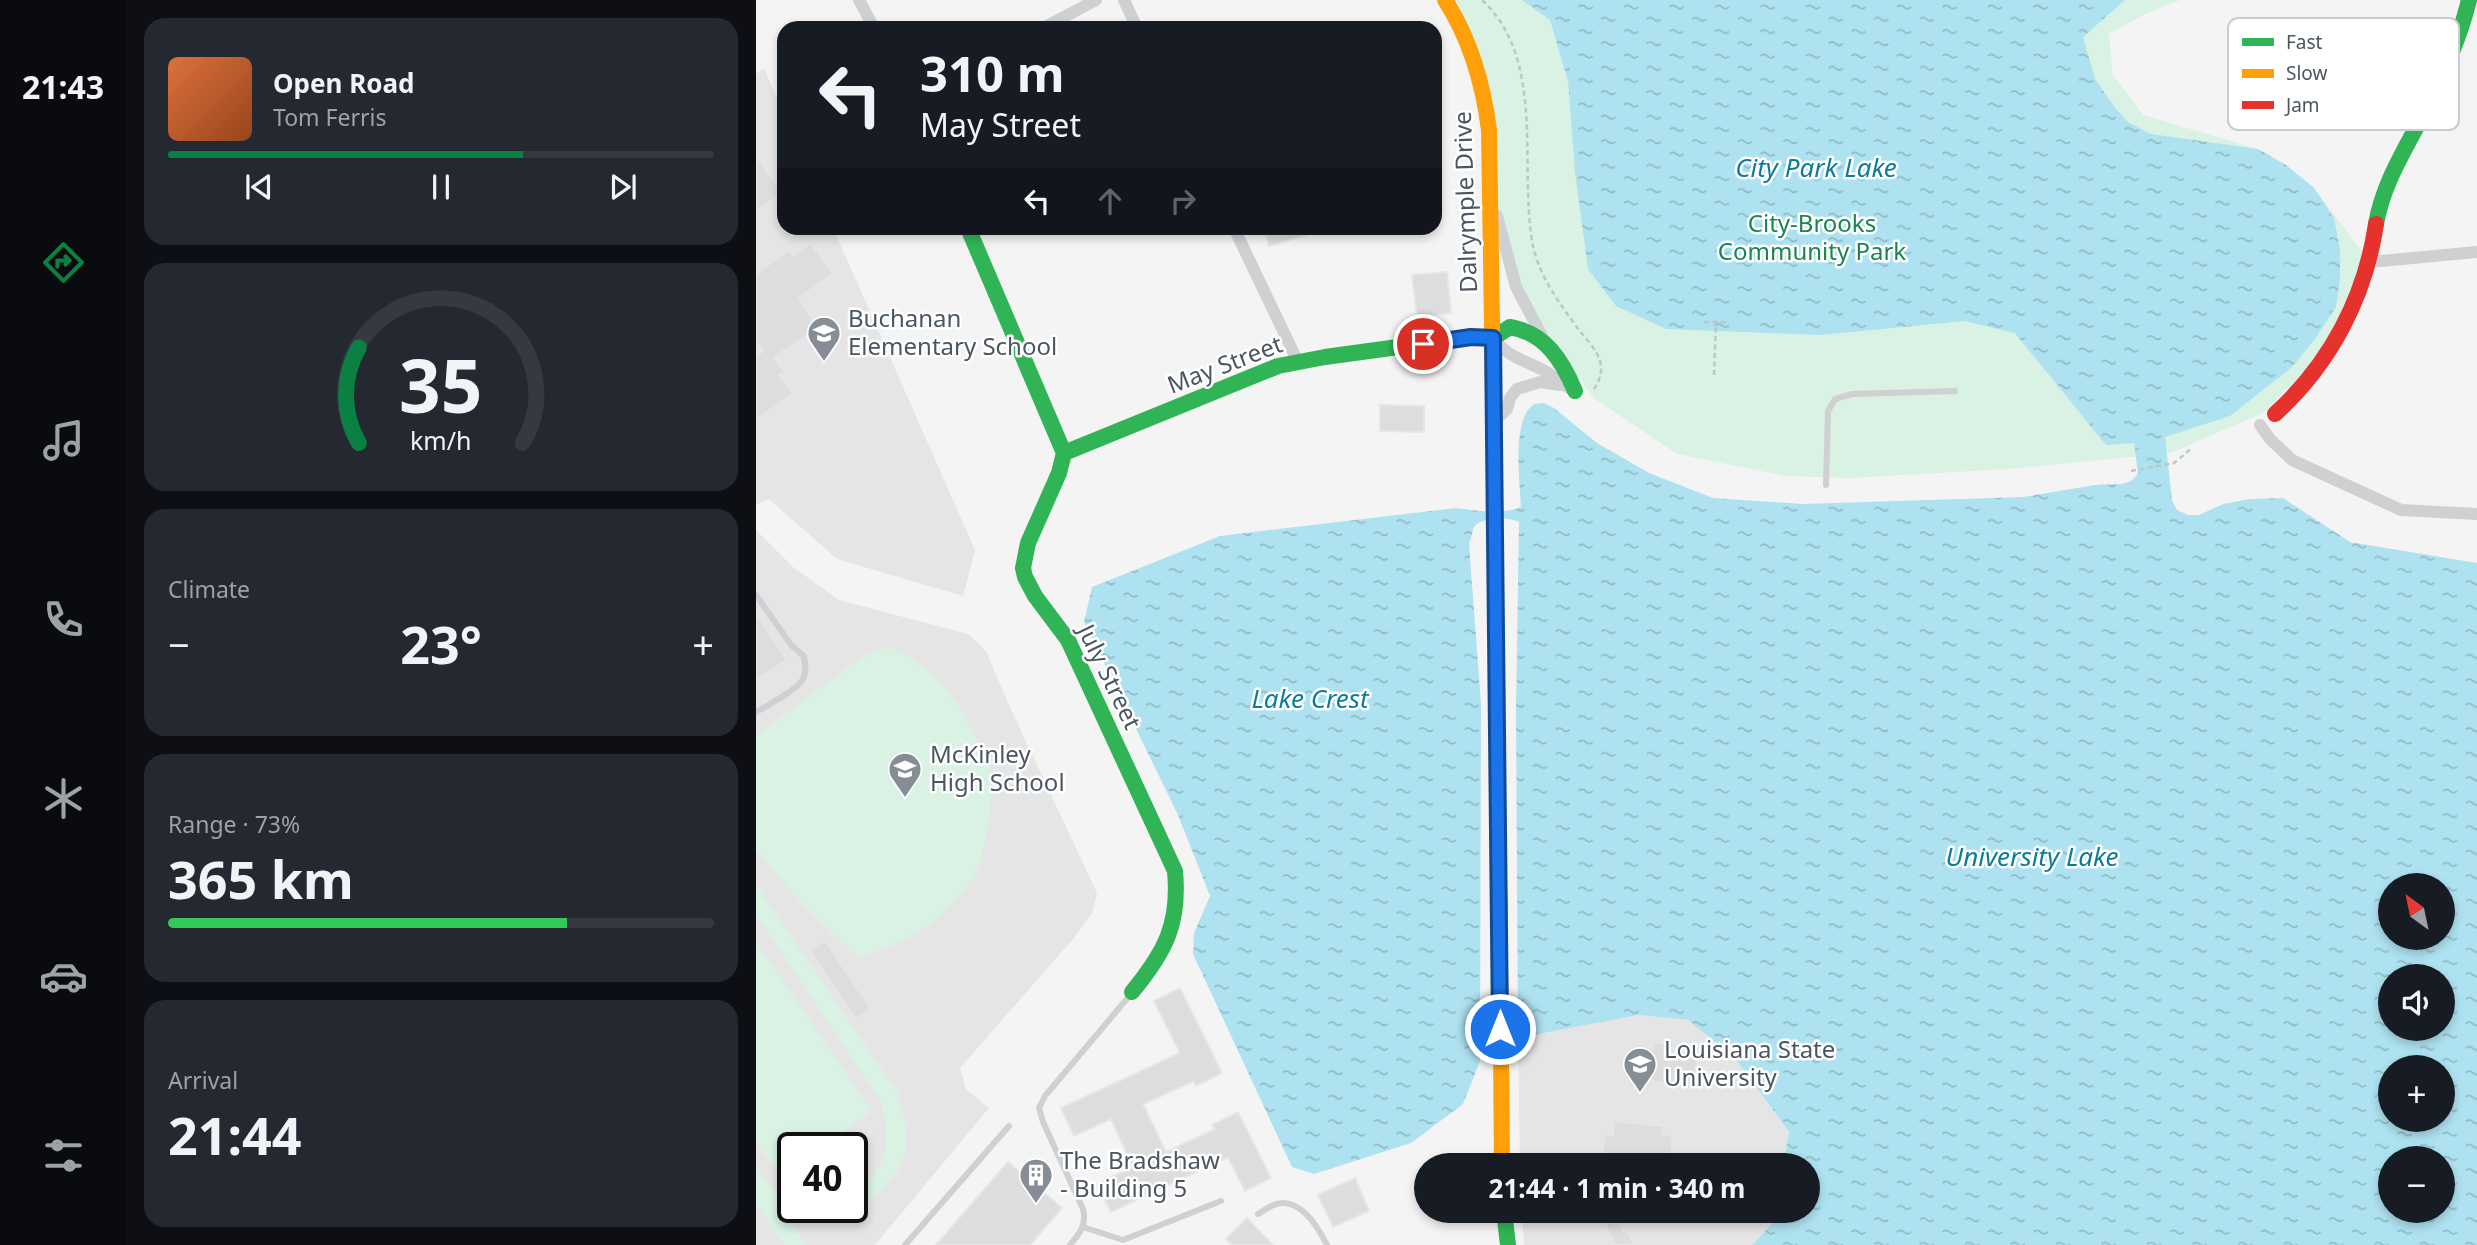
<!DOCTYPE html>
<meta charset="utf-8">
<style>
body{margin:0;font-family:"Noto Sans",sans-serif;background:#242831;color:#f1f3f6;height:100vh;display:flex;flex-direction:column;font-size:26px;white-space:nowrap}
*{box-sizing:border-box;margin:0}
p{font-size:23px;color:#9ea1a6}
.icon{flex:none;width:38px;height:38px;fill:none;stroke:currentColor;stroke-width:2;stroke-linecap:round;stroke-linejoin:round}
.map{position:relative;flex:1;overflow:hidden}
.details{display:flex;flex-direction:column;gap:18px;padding:18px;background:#0d0f14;width:630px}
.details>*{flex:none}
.guide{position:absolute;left:21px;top:21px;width:665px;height:214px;border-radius:21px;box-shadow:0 4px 10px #0003;background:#171b24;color:#f1f3f6;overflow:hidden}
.needle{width:46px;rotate:327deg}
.fabs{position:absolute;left:1622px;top:873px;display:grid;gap:14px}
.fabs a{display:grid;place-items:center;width:77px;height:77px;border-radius:50%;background:#171b24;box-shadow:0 4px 10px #0003;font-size:35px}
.speed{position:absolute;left:21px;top:1132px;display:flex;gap:14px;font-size:35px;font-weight:700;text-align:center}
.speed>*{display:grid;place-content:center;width:91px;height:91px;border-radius:50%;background:#171b24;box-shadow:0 4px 10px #0003;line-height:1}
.speed .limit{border:4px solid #111;border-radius:10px;background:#fff;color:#111}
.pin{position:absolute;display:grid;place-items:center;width:60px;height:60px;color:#fff;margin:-30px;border:4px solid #fff;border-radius:50%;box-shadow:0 2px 7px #0007}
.me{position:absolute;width:77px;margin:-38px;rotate:0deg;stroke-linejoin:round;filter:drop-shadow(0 0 5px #0008)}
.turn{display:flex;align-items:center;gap:24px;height:147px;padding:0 28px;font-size:32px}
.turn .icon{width:91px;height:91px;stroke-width:2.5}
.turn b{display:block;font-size:49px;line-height:60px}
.lanes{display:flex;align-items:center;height:66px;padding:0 28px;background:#0003;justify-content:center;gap:35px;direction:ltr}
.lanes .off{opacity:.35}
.big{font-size:52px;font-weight:700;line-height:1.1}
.details .tile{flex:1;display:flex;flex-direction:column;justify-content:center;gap:10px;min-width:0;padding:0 24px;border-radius:21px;background:#242831}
.details .dial{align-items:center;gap:0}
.dial svg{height:182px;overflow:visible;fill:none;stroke:#363941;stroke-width:7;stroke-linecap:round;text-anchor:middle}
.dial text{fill:#f1f3f6;stroke:none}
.song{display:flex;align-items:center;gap:21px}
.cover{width:84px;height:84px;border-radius:10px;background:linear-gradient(135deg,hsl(20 70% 55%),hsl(20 70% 35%))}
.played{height:7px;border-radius:4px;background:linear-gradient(90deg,#0b8043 65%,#363941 65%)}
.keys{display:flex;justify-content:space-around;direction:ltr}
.heat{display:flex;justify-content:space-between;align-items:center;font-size:38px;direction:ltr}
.charge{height:10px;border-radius:5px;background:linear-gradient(90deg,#34c759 73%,#363941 0)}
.trip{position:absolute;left:658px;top:1153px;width:406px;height:70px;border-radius:35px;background:#171b24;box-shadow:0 4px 10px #0003;font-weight:700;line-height:70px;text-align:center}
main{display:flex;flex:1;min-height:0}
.tabs{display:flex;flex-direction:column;width:126px;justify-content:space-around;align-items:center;background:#090b0e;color:#9ea1a6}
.tabs .icon{width:49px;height:49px}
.tabs .active{color:#0b8043}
.tabs b{font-size:32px;color:#f1f3f6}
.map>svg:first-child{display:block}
.education{fill:#e6e5e6;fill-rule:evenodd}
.park{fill:#d9f2e3}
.water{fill:url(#water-ripples);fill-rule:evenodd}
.building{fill:#ddddde;stroke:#e5e6e7;stroke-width:2}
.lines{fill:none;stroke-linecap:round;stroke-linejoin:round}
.path{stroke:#bcc7c4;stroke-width:2.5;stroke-dasharray:5 3.5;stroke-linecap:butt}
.lane{stroke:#ced0d2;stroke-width:6}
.street{stroke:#ced0d2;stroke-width:12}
.fast{stroke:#30b455;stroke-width:16}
.slow{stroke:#ff9f0a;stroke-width:16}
.jam{stroke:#e5322d;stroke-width:16}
.route-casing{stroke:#114b97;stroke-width:18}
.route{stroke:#1a73e8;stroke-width:12}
.labels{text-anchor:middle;stroke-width:5;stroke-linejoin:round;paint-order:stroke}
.street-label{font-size:24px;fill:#4a5661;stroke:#fff}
.park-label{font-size:24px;fill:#17864f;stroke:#fff}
.poi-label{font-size:24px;fill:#4a5661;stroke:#fff;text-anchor:start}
.water-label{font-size:26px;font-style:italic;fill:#0c7c9b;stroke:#fff}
.key{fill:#fff;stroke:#c9ccd0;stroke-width:2}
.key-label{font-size:19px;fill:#4a5661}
</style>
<main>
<nav class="tabs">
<b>21:43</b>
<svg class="icon active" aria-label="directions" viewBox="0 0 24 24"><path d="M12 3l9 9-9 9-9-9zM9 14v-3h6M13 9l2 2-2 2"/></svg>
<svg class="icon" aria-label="music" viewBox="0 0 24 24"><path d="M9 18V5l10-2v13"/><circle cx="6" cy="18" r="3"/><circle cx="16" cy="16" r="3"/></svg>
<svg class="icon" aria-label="phone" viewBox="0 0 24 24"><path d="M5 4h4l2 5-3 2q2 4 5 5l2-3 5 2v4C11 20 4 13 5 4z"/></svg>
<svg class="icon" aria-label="climate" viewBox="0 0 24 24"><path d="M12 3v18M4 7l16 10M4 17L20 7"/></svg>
<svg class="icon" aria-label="car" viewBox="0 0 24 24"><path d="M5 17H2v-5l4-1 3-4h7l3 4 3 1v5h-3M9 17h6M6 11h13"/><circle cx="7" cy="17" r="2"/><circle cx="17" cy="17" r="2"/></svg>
<svg class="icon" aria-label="filters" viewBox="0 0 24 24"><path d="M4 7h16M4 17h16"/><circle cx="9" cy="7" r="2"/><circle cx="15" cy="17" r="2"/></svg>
</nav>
<section class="details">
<div class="tile">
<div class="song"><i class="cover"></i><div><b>Open Road</b><p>Tom Ferris</p></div></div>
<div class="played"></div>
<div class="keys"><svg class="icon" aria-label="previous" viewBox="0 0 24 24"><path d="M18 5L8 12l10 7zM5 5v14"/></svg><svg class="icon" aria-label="pause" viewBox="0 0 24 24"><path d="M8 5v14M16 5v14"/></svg><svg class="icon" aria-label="next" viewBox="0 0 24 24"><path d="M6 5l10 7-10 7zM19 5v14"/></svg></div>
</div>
<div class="tile dial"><svg viewBox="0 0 100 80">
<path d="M14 69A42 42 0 1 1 86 69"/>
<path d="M14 69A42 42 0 0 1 14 27" stroke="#0b8043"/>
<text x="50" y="56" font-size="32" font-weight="700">35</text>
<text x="50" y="72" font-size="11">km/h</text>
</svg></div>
<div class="tile"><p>Climate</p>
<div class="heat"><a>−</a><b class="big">23°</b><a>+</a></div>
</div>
<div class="tile"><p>Range · 73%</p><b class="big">365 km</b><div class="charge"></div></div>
<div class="tile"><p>Arrival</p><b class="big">21:44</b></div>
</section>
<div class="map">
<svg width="1721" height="1245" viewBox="0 0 1721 1245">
<defs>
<pattern id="water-ripples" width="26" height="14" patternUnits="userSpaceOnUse" patternTransform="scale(1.75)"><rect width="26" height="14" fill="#aee2f0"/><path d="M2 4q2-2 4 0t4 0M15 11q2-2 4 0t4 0" fill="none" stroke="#90bac6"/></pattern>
</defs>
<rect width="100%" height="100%" fill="#f4f4f4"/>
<g class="education">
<path d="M 8,68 L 28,115 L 28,228 L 77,228 L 219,550 L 207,596 L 81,559 L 13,499 L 0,505 L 0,74 Z"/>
<path d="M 0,530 L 37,567 L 83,600 L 212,634 L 230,651 L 253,705 L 341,893 L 337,912 L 318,938 L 204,1068 L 210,1089 L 233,1108 L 119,1245 L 0,1245 ZM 37,1148 L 96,1148 L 96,1208 L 37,1208 Z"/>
<path d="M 881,1015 L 932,1020 L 978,1057 L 1033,1132 L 1027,1165 L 764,1165 L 762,1038 Z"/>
<path d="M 766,1211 L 1028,1211 L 1028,1212 L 996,1245 L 768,1245 Z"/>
</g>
<g class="park">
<path d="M 686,0 L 1424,0 L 1387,15 L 1353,34 L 1357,75 L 1387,115 L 1502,149 L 1530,165 L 1558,188 L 1614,262 L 1580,340 L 1507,413 L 1415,453 L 1252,469 L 1094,478 L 1030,476 L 921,454 L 839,399 L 771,310 L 736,202 L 727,92 Z"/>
<path d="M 131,647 C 176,662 202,700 221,740 C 225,748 231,757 232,765 C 239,795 232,854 215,880 C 201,901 180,922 157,935 C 141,945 121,951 103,958 L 48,906 L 0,850 L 0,736 L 97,664 L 116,652 Z"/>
<path d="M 0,885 L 141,1091 L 151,1132 L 149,1152 L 142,1172 L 108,1208 L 88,1217 L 69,1221 L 49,1221 L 31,1216 L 50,1245 L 28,1245 L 0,1203 L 0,1168 L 21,1192 L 37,1199 L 37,1208 L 96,1208 L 96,1193 C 132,1177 136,1134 125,1102 L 0,914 Z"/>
<path d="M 0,942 L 116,1111 L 62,1148 L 37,1148 L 37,1165 L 23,1175 L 0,1142 Z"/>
</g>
<path class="water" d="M 766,0 L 1369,0 L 1327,37 L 1339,79 L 1360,109 L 1373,123 L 1395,134 L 1502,149 L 1530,165 L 1558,188 L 1578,218 L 1584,250 L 1584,278 L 1580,307 L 1559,339 L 1535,368 L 1474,416 L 1409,437 L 1416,500 L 1421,510 L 1432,515 L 1443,515 L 1467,504 L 1494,499 L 1527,498 L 1594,542 L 1721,563 L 1721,1245 L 996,1245 L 1028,1211 L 1052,1211 L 1052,1166 L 1027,1165 L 1033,1132 L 978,1057 L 932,1020 L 882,1015 L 762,1038 L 760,710 L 763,522 C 754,517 725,516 718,527 C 716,532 715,539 713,544 L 725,704 L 724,1061 L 707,1104 L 655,1143 L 558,1174 L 536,1167 L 437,954 L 438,933 L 454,896 L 422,815 L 328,622 L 336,587 L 464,536 L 700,508 C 721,511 746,515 765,507 C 764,481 755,420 778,404 L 788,403 L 798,408 L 841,443 L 893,473 L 957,498 L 1047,504 L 1267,497 L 1339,485 L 1366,484 L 1375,481 L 1382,474 L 1378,443 L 1350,445 L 1259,333 L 1208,321 L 1065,335 L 910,329 L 860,306 L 832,269 L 819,172 L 812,81 L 794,20 ZM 1634,886 L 1687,886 L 1687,938 L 1634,938 ZM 1634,976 L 1687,976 L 1687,1029 L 1634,1029 ZM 1634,1068 L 1687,1068 L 1687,1120 L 1634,1120 ZM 1634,1158 L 1687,1158 L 1687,1211 L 1634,1211 Z"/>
<g class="building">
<path d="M 0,156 L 26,193 L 0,211 Z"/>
<path d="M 508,228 L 563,228 L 563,231 L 513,246 Z"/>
<path d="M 55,243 L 77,274 L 43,298 L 62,329 L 18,357 L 28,372 L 23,375 L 37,394 L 0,420 L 0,356 L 7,351 L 0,342 L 0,274 L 33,250 L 37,256 Z"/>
<path d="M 691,272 L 695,313 L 661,317 L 656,275 Z"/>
<path d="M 624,405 L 668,406 L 668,432 L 624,431 Z"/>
<path d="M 0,613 L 31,660 L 0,680 Z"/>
<path d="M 69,940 L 115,1009 L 100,1019 L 54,951 Z"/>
<path d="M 424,988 L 466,1073 L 440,1086 L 438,1081 L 387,1104 L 410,1152 L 459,1129 L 456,1125 L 482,1112 L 515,1178 L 489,1191 L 472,1157 L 355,1212 L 341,1184 L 377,1167 L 355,1119 L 318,1136 L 305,1108 L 424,1053 L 398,1001 Z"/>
<path d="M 898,1042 L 912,1044 L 911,1051 L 942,1058 L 935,1089 L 875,1076 L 882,1045 L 897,1048 Z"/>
<path d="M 858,1121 L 907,1126 L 906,1134 L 917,1135 L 915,1156 L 896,1155 L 895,1159 L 863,1155 L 863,1166 L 851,1166 L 851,1153 L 846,1153 L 849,1134 L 857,1135 Z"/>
<path d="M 252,1162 L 306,1208 L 274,1245 L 180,1245 Z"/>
<path d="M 599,1178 L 613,1211 L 577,1227 L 562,1195 Z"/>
<path d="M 491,1218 L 517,1245 L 476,1245 L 470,1239 Z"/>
<path d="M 862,1219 L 868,1232 L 871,1230 L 878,1245 L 859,1245 L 849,1224 Z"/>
</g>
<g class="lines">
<g class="path">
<path d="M 726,0 C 791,60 762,168 777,246 C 784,278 804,304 823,330 C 830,339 841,350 844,361 C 847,373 843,381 837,391"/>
<path d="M 948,322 L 972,322"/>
<path d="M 958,375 L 960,322"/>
<path d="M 1375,471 L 1418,463 L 1436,448"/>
</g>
<g class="lane">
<path d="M 1070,485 L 1072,411 L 1079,399 L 1096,394 L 1199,391"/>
<path d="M 0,595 L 35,645 L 48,656 C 49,664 51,672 47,679 C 40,691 12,705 0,712"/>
<path d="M 502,1214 C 509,1210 518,1202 528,1203 C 548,1204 563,1229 571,1245"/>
<path d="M 327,1227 L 367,1240 L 465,1201"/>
<path d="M 149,1245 L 253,1126"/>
<path d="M 314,1245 C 324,1233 331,1225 327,1209 L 287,1122 L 283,1108 L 289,1096 L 375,994"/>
</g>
<g class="street">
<path d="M 103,0 L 118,28"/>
<path d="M 368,0 L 381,28"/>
<path d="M 287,28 L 340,0"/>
<path d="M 741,216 L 760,287 L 786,336"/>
<path d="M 478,228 L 542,362"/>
<path d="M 1614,262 L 1721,252"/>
<path d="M 737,338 C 754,359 767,359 789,371 C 799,377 807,386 817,390"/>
<path d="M 737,422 L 751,409 L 754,398 L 761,389 L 784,382 L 804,385"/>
<path d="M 1504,425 L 1514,439 L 1536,460 L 1645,510 L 1721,514"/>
</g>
<g class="fast">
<path d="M 1620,224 C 1627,184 1648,151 1667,115 C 1686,78 1703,41 1713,0"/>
<path d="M 212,228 L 308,453 L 303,473 L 272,543 L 267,568 L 269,577 L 279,596 L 312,640 L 419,871 C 424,924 409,952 376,992"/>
<path d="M 308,453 L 522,366 L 569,357 L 715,337 L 737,338 L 754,327 C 789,333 806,360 819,391"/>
<path d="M 738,454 L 743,886"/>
<path d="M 748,1211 L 752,1245"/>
</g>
<g class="slow">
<path d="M 689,0 C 715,40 727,83 733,130 L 738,454"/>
<path d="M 745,1052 L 746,1166"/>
</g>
<g class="jam">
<path d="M 1519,414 C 1574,364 1609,298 1620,224"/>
<path d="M 743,886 L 745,1052"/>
</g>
</g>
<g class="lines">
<defs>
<path id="route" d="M 667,344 L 715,337 L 737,338 L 744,1029"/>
</defs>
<use href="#route" class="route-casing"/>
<use href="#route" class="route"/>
</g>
<defs>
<symbol id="school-pin" viewBox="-11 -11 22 30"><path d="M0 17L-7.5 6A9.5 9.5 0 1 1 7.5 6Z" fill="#868d94" stroke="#fff"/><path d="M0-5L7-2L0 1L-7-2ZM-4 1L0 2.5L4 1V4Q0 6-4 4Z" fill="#fff"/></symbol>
<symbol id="university-pin" viewBox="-11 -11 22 30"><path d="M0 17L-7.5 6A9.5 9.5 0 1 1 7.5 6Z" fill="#868d94" stroke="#fff"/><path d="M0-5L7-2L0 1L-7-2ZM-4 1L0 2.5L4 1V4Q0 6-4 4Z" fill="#fff"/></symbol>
<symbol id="building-pin" viewBox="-11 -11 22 30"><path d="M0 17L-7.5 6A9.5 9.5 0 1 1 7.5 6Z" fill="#868d94" stroke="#fff"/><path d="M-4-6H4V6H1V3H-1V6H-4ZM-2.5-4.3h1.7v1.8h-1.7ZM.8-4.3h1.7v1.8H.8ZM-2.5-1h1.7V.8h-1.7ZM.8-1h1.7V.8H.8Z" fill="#fff"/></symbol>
</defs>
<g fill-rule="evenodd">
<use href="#school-pin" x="49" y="314" width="38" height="52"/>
<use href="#school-pin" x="130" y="750" width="38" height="52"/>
<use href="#university-pin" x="865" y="1045" width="38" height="52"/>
<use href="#building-pin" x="261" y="1156" width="38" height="52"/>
</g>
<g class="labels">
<g class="street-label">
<text transform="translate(710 202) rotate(-92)" y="8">Dalrymple Drive</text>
<text transform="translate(469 365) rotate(-21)" y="8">May Street</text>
<text transform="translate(353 677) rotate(64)" y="8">July Street</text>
</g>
<g class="park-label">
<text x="1056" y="232">City-Brooks<tspan x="1056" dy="28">Community Park</tspan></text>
</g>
<g class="poi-label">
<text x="92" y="327">Buchanan<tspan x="92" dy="28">Elementary School</tspan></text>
<text x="174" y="763">McKinley<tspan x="174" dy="28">High School</tspan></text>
<text x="908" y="1058">Louisiana State<tspan x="908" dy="28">University</tspan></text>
<text x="304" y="1169">The Bradshaw<tspan x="304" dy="28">- Building 5</tspan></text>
</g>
<g class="water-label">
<text x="1060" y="177">City Park Lake</text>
<text x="554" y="708">Lake Crest</text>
<text x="1276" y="866">University Lake</text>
</g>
</g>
<rect x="1472" y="18" width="231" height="112" rx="10" class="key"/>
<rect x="1486" y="38" width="32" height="8" fill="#30b455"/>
<rect x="1486" y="69" width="32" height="9" fill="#ff9f0a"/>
<rect x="1486" y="101" width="32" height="8" fill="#e5322d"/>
<g class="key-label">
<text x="1530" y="49">Fast</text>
<text x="1530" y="80">Slow</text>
<text x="1530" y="112">Jam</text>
</g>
</svg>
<div class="fabs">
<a><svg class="needle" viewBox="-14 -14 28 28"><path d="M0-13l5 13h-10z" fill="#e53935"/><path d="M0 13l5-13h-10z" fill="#9ea1a6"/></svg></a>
<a><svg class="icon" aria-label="sound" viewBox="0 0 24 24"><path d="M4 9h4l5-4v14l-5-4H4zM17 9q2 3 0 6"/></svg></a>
<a>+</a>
<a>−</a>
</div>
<div class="speed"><div class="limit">40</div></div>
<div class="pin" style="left:667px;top:344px;background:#d93025"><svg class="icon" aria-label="arrive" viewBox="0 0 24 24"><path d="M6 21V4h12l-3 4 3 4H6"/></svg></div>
<svg class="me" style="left:744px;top:1029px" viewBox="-20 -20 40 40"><circle r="17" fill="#1a73e8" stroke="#fff" stroke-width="3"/><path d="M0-11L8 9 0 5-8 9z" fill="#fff"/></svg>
<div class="trip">21:44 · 1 min · 340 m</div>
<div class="guide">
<div class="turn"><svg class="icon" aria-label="left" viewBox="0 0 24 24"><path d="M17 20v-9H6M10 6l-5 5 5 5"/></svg><div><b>310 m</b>May Street</div></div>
<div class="lanes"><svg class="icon" aria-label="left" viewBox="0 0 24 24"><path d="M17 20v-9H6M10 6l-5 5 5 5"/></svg><svg class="icon off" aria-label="ahead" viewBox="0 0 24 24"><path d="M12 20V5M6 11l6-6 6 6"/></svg><svg class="icon off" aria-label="right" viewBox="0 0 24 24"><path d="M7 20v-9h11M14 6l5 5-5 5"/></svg></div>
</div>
</div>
</main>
